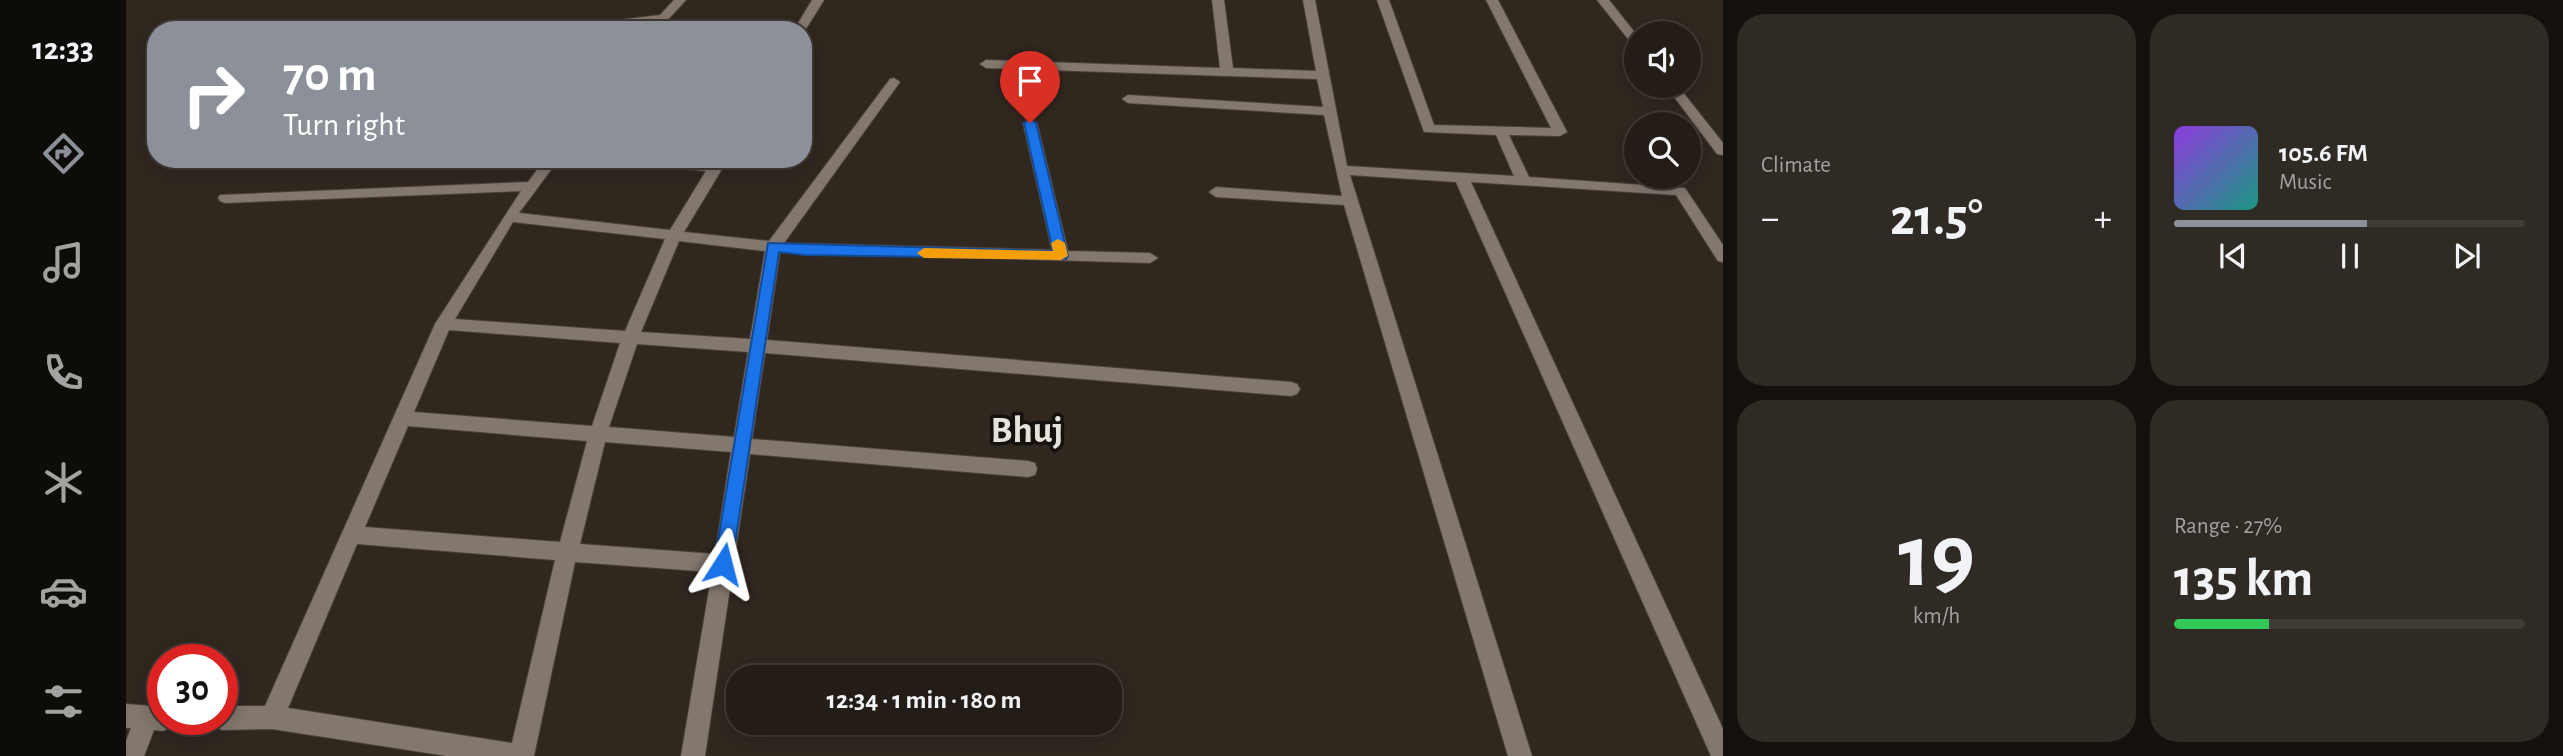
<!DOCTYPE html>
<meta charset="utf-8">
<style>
body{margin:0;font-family:"Alegreya Sans",sans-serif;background:#302a24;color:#f1f3f6;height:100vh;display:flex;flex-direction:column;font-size:26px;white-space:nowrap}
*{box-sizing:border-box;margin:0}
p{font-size:23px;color:#a3a2a1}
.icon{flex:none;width:38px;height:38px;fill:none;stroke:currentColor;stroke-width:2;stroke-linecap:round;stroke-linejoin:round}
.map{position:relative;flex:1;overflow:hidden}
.details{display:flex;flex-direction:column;gap:14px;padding:14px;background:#14100d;width:840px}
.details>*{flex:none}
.top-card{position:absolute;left:21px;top:21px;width:665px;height:147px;border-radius:28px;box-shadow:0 4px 18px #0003,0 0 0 2px #413b36;background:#8c9099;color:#fff;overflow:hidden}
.fabs{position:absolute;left:1498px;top:21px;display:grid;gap:14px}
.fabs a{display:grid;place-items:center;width:77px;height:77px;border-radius:50%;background:#241d17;box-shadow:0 4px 18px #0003,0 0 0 2px #413b36;font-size:35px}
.speed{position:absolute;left:21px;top:644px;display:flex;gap:14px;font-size:35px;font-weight:700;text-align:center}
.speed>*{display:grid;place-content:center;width:91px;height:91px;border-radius:50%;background:#241d17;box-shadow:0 4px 18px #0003,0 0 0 2px #413b36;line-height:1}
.speed .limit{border:10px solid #d22;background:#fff;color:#111}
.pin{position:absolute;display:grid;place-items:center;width:60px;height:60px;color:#fff;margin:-72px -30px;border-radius:50% 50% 50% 0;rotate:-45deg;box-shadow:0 0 7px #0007}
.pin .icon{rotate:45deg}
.me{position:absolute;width:77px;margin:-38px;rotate:9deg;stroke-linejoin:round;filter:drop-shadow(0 0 5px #0008)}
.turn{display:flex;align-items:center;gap:24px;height:147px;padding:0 21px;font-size:32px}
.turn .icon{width:91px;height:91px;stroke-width:2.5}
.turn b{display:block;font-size:49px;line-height:60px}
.big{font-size:52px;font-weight:700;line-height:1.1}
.details .widget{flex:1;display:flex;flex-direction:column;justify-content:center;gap:10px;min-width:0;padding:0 24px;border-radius:28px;background:#302a24}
.details .dial{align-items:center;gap:0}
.dial b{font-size:91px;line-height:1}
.song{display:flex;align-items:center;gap:21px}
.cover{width:84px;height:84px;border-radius:10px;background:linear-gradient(135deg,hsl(270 70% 55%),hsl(170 70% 35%))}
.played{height:7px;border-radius:4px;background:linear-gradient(90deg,#8c9099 55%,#413b36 55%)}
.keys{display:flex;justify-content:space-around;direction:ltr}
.heat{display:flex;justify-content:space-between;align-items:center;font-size:38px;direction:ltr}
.charge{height:10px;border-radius:5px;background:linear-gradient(90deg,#34c759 27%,#413b36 0)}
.details .tiles{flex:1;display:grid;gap:14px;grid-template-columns:repeat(2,1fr)}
.trip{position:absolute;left:600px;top:665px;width:396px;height:70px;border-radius:28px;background:#241d17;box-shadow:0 4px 18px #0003,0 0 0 2px #413b36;font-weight:700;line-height:70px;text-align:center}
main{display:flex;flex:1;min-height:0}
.tabs{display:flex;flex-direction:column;width:126px;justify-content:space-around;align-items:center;background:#0e0c09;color:#a3a2a1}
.tabs .icon{width:49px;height:49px}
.tabs .on{color:#8c9099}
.tabs b{font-size:32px;color:#f1f3f6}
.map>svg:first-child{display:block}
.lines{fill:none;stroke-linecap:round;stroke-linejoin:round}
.minor-casing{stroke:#4a423b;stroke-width:2}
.minor{fill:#83786e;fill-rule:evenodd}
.route{fill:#1a73e8;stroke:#114b97;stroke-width:2}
.slow{fill:#f59e0b}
.labels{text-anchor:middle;stroke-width:7;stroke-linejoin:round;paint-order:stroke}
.town-label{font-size:38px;font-weight:bold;fill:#e8e2dd;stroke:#15110d}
</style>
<main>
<nav class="tabs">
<b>12:33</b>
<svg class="icon on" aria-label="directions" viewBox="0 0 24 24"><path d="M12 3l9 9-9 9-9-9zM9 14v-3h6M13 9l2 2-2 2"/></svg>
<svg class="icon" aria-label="music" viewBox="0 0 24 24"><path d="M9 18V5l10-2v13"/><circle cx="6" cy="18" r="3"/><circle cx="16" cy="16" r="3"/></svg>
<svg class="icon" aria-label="phone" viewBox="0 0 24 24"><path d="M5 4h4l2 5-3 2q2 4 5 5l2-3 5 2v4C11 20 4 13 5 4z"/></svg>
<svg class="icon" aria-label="climate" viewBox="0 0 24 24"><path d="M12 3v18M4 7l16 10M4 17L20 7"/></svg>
<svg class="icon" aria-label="car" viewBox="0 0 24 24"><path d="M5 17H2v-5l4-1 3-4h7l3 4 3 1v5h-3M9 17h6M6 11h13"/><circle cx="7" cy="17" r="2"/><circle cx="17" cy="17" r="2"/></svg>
<svg class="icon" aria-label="filters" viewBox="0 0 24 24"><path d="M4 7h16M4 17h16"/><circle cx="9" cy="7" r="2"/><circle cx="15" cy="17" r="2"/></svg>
</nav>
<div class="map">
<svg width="1597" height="756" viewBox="0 0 1597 756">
<rect width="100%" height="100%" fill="#30271f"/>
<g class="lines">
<defs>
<g id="minor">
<path d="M 548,0 L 560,0 L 536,26 L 528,26 L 527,23 L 472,30 L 436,30 L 442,26 L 534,15 Z"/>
<path d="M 686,0 L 698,0 L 678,32 L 677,30 L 668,30 Z"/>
<path d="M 1086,0 L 1098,0 L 1107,68 L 1190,71 L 1177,0 L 1189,0 L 1221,166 L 1388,176 L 1370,135 L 1298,132 L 1251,0 L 1263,0 L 1308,125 L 1425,128 L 1360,0 L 1372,0 L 1441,132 L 1434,136 L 1383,135 L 1403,177 L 1559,188 L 1597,245 L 1597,262 L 1592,261 L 1550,195 L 1345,182 L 1597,729 L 1597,756 L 1585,756 L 1330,182 L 1224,175 L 1406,756 L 1382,756 L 1218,205 L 1090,197 L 1083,192 L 1090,187 L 1216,196 L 1198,115 L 1002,103 L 996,99 L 1002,95 L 1197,107 L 1191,79 L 860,68 L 854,64 L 860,60 L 1094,68 Z"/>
<path d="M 1471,0 L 1483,0 L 1510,34 L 1510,45 L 1506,44 Z"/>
<path d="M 768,78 L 774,82 L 658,243 L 926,250 L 897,123 L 904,119 L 911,123 L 942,251 L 1024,253 L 1032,258 L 1024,263 L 654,252 L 641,340 L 1165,382 L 1171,384 L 1174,389 L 1171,394 L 1165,396 L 639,353 L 626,439 L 902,461 L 909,463 L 911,469 L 909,475 L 902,477 L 624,454 L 579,756 L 555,756 L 586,572 L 449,562 L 408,756 L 321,756 L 146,729 L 96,730 L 88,726 L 85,719 L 96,719 L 96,706 L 139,706 L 309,324 L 395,191 L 99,203 L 94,201 L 92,198 L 94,195 L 402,182 L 419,159 L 433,159 L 393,213 L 544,230 L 580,171 L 494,163 L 487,159 L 542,159 L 585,163 L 588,159 L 602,159 L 558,232 L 643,241 L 764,79 ZM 387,222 L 539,239 L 499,331 L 329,319 ZM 553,241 L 639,251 L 624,339 L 515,332 ZM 323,330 L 494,343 L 466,426 L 288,412 ZM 511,344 L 622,352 L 608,437 L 483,427 ZM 282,426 L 461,441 L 434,542 L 239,527 ZM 479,442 L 605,452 L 589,554 L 454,544 ZM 231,544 L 429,560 L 386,743 L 162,708 Z"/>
<path d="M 1540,86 L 1552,86 L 1597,143 L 1597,155 L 1591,154 Z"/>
<path d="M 0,704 L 37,707 L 37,719 L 48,719 L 45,727 L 37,731 L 28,730 L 18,756 L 0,756 L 0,741 L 5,728 L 0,728 Z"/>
</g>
</defs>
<use href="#minor" class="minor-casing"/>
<use href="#minor" class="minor"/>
</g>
<path class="route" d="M 904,119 L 910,123 L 942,256 L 940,259 L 678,255 L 653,252 L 606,564 L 604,570 L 597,572 L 590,570 L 588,564 L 642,243 L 927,251 L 898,123 Z"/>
<path class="slow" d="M 932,239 L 939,243 L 942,256 L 935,260 L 798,258 L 791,253 L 798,248 L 927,251 L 925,243 Z"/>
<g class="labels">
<g class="town-label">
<text x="901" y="442">Bhuj</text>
</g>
</g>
</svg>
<div class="fabs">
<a><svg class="icon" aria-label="sound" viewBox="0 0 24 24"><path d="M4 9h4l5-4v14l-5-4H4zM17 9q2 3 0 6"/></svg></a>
<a><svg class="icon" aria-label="search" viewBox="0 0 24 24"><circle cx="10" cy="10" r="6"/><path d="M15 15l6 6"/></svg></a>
</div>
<div class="speed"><div class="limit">30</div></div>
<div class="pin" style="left:904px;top:123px;background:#d93025"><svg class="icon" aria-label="arrive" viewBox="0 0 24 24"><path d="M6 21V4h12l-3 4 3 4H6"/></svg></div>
<svg class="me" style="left:597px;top:564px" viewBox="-20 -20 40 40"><path d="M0-17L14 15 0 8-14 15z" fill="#1a73e8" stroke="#fff" stroke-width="4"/></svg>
<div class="trip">12:34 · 1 min · 180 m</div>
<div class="top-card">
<div class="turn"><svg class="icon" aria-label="right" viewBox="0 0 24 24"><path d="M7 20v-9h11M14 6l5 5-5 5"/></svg><div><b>70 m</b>Turn right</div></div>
</div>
</div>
<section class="details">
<div class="tiles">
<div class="widget"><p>Climate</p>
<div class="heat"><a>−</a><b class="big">21.5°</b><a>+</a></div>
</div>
<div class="widget">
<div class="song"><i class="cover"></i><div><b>105.6 FM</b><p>Music</p></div></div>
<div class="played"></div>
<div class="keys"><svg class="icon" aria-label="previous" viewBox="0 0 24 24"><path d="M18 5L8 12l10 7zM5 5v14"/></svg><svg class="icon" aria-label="pause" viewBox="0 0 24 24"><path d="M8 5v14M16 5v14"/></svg><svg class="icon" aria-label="next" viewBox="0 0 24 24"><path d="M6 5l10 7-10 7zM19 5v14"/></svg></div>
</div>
<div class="widget dial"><b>19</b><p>km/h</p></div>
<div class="widget"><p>Range · 27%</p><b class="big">135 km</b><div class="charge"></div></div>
</div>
</section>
</main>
